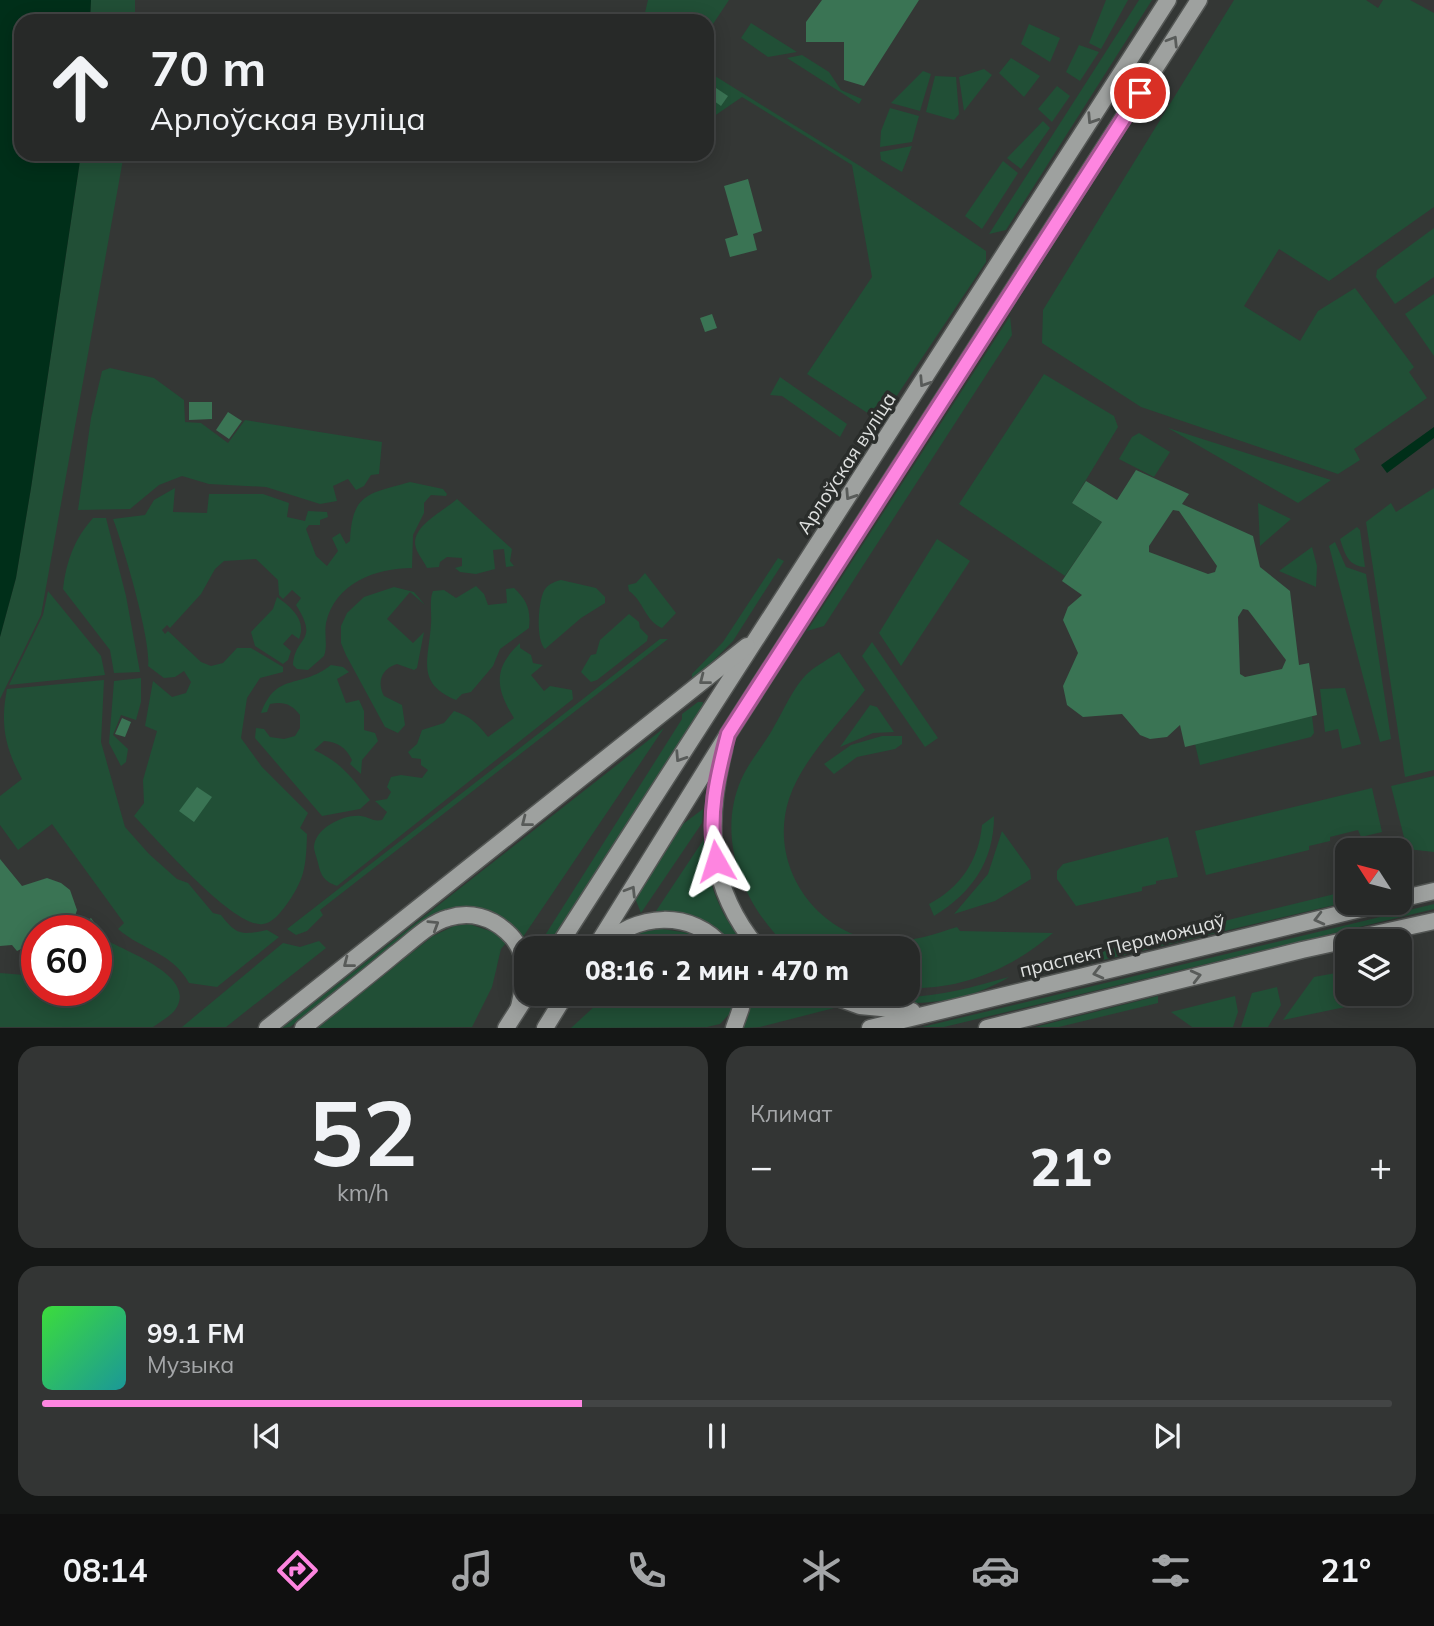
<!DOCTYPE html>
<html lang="ru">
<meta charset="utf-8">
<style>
body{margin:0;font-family:Mulish,sans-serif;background:#333534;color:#f1f3f6;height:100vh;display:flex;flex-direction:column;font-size:26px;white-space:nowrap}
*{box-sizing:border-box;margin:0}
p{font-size:23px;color:#a4a6a8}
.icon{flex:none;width:38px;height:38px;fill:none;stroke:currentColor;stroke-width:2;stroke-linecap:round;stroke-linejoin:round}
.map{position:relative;height:1028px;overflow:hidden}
.drawer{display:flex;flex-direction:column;gap:18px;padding:18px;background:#151716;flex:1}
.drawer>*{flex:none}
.hud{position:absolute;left:14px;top:14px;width:700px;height:147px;border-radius:21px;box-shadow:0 4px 18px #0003,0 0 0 2px #434545;background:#272928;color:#f1f3f6;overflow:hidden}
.needle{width:46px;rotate:306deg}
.tools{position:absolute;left:1335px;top:838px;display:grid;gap:14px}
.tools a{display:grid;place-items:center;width:77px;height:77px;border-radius:14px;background:#272928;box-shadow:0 4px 18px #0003,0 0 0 2px #434545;font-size:35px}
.speed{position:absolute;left:21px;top:915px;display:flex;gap:14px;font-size:35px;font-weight:700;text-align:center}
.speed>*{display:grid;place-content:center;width:91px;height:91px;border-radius:50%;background:#272928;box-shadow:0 4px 18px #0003,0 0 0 2px #434545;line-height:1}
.speed .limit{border:10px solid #d22;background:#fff;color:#111}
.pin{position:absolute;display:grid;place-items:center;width:60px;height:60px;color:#fff;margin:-30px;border:4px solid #fff;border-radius:50%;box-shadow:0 2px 7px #0007}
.me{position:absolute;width:77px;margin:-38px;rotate:354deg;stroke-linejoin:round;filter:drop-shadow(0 0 5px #0008)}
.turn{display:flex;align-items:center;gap:24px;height:147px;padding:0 21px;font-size:32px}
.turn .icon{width:91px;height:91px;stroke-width:2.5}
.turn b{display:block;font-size:49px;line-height:60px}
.big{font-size:52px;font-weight:800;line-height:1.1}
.drawer .tile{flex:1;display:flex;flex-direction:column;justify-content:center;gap:10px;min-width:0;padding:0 24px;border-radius:21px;background:#333534}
.drawer .dial{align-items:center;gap:0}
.dial b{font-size:91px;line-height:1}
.song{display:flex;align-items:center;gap:21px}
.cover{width:84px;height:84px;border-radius:10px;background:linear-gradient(135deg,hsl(120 70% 55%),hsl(180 70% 35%))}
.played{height:7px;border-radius:4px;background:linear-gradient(90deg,#fe85e0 40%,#434545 40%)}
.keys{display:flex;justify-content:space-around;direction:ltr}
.heat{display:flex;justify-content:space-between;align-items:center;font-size:38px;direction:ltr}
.drawer .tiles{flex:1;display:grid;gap:18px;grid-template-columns:1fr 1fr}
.tile:last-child{grid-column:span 2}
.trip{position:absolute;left:514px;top:936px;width:406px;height:70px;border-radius:21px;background:#272928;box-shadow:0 4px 18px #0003,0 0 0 2px #434545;font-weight:800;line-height:70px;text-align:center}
.dock{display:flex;height:112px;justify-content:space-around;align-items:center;background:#101010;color:#a4a6a8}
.dock .icon{width:49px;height:49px}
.dock .current{color:#fe85e0}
.dock b{font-size:32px;color:#f1f3f6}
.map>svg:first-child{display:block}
.green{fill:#214f36}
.water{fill:#002f19}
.building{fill:#3a7454;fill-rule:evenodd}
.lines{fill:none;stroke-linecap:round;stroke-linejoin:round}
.primary-casing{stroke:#535654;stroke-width:19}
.primary{stroke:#9ea19f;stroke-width:16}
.oneway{stroke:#585b59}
.route-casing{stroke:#a55692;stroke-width:18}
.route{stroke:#fe85e0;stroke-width:12}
.labels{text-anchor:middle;stroke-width:7;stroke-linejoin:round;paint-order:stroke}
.street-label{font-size:19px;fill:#e0e2e1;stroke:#2a2d2b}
</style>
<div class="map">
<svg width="1434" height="1028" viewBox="0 0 1434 1028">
<rect width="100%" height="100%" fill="#343735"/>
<g class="green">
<path d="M 91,0 L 135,0 L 135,21 L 90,21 Z"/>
<path d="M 648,0 L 729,0 L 707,33 L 707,21 L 643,21 Z"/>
<path d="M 1106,0 L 1128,0 L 1101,49 L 1089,43 Z"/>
<path d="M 1139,0 L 1152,0 L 1006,230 L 989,234 Z"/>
<path d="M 1234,0 L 1366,0 L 1378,8 L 1383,0 L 1410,0 L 1434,13 L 1434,207 L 1329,281 L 1279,249 L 1244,306 L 1300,341 L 1318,311 L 1355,288 L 1414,367 L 1409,372 L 1427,398 L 1354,449 L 1360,460 L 1338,474 L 1141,407 L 1042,343 L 1043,310 Z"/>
<path d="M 751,23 L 797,52 L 768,57 L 741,38 Z"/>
<path d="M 1029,24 L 1060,38 L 1050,62 L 1021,44 Z"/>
<path d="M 1079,45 L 1099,52 L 1080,81 L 1066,72 Z"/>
<path d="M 802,55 L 829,72 L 841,90 L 862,99 L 859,104 L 787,58 Z"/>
<path d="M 1011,58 L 1040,76 L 1024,97 L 999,73 Z"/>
<path d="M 984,69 L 992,75 L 964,111 L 959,77 Z"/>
<path d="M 707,71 L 860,166 L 986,251 L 986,262 L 880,421 L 807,374 L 872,277 L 852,165 L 742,97 L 707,121 Z"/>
<path d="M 923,71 L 931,74 L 920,111 L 891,103 Z"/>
<path d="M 935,76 L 956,77 L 959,114 L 954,120 L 926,112 Z"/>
<path d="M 1057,86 L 1070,96 L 1052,122 L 1038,109 Z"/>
<path d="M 890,108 L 919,116 L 912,142 L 880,147 L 881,131 Z"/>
<path d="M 1043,121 L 1050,128 L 1021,169 L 1007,158 Z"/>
<path d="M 912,146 L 902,172 L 881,160 L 880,152 Z"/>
<path d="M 81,154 L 124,154 L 41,615 L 0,699 L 0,637 L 16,578 L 31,488 Z"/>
<path d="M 1003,161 L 1018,173 L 982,229 L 965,216 Z"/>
<path d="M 1434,228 L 1434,277 L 1395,304 L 1376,277 L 1377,270 Z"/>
<path d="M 1434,294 L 1434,356 L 1405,314 Z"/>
<path d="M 1010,316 L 1012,335 L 824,626 L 807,631 Z"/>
<path d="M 110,368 L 154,378 L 184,400 L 185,422 L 201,423 L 228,443 L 245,420 L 382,442 L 379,474 L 371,475 L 364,486 L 356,490 L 348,479 L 333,486 L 337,501 L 320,504 L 266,487 L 209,484 L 182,476 L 159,485 L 130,509 L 78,510 L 91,418 L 102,371 Z"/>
<path d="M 1044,374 L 1114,416 L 1118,427 L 1072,503 L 1102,522 L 1065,576 L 959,504 Z"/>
<path d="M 780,377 L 847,424 L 840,437 L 782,396 L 770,395 Z"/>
<path d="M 1168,428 L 1331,480 L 1298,503 Z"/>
<path d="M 1139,433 L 1170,452 L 1154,477 L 1119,459 L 1132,437 Z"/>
<path d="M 410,482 L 443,489 L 447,494 L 446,496 L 431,495 L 424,503 L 424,513 L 413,535 L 412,568 C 376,568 335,583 326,623 C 324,635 328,645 324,656 L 308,670 L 297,669 L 293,665 C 295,635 320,643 296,605 L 301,598 L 292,590 L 283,599 L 279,595 L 278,580 L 256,559 L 224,561 L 215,569 L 201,594 L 170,628 L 167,625 L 162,630 L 165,634 L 168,631 L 201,662 L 211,666 L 223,663 L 237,648 L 251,648 L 283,667 L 283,672 L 260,678 L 247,698 L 241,738 L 262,767 L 308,813 L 300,828 L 307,834 C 306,867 305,880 284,908 C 279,914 272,923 263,924 C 234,929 156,838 134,816 L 144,803 L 143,780 L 157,731 L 145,726 L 153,681 L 172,697 L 186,693 L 191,682 L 184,671 L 175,677 L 164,678 L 148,666 C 152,643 123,544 113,519 L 145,515 L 154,500 L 175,488 L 173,512 L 207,513 L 209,494 L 263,494 L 289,503 L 287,517 L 305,521 L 308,511 L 327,512 L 328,517 L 320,520 L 320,525 L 309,525 L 306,529 L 316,556 L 327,566 L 338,551 L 332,538 L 340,533 L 346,544 L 350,541 C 352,493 368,494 410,482 Z"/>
<path d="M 1434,488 L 1434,770 L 1405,777 L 1366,522 L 1391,503 L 1396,512 Z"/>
<path d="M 457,499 L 512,549 L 510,561 L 514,566 L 506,567 L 504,549 L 493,550 L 495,569 L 476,574 L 460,572 L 455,568 L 462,566 L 462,558 L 447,557 L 440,562 L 439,567 L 427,568 C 424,561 418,555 416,548 C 409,527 444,511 457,499 Z"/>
<path d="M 1258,503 L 1291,519 L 1260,546 Z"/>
<path d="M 93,518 L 106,518 L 126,596 L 140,672 L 114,673 L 110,650 L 63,589 C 66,561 75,538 93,518 Z"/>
<path d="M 1357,527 L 1360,530 L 1365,567 C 1348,566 1345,554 1340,539 Z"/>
<path d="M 937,539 L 970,561 L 901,666 L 879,633 Z"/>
<path d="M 1335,542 L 1346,567 L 1366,574 L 1391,739 L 1380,742 L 1329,546 Z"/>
<path d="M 1312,547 L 1317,566 L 1316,587 L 1279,571 Z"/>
<path d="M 778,558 L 784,561 L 733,641 L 692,682 L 692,674 L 723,642 Z"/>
<path d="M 645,573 L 676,613 L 662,628 C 645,621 643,600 629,591 L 628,585 L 636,583 Z"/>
<path d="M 561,580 L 596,588 L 605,597 L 605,603 L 581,618 L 545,649 C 536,640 538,606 543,593 C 546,585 553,582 561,580 Z"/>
<path d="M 476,586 L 484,594 L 488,605 L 507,603 L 506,589 L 514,588 C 527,600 531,610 529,628 L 500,649 L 493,666 L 471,692 L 462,694 L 456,700 C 415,683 429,659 431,624 C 432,614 429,600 433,591 L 444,590 L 456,598 Z"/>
<path d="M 394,587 L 414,592 L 425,605 L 410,592 L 387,619 L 413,643 L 424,632 L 417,668 L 414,670 L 397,664 C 381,669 377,682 384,696 L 402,705 L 405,725 L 398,733 L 385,727 L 346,655 L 341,643 L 341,626 L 347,613 L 364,597 Z"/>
<path d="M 48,591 L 101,656 L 105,675 L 9,685 L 43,615 Z"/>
<path d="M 277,597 C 291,607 307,620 299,639 L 292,634 L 283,644 L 291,651 L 288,660 L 283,664 L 255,646 L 251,632 L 273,609 Z"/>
<path d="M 629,614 L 639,622 L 640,628 L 648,636 L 647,641 L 597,680 L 591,682 L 581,672 L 591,655 L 596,654 L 600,640 Z"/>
<path d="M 660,639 L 668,639 L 320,910 L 323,915 L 307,931 L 296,935 L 287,929 Z"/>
<path d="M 872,642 L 938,738 L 925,747 L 862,656 Z"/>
<path d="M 520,643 L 520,648 L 531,655 L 533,663 L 543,665 L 531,675 L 544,691 L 550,686 L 572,690 L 573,699 L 337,886 C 324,881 321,876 318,863 C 317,858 314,851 314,847 C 315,828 344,814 361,816 C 369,817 373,822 382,820 L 387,812 L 375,801 L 387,799 L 391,792 L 387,787 L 391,777 L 401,775 L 422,778 L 428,770 L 421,765 L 421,759 L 412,758 L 408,752 L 417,744 L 422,730 L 444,723 L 454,711 C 470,716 477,723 488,737 L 514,718 C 496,689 492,669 520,643 Z"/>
<path d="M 839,652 L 865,690 C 840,723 802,759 789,799 C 768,863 813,932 879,941 C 906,944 932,935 957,927 L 960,931 L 1053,933 C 1013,968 962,990 908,988 L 908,948 L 789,948 C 745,908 715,840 741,780 C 749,762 762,747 771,732 C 782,714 793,687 808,673 C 817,665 829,659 839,652 Z"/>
<path d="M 331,665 L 343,667 L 349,672 L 337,679 L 346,703 L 359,700 L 364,711 L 364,730 L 375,733 L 378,741 L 362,760 L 361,774 L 350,764 L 352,760 C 346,747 337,742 324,741 L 314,750 C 341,762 351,777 370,800 L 360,809 L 322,816 L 255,738 L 256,728 L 264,729 L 270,737 L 284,739 L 295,736 L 300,728 L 300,715 C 292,704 283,701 270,704 L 267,712 L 261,713 C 277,671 299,690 331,665 Z"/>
<path d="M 141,678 L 141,702 L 136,720 L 121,715 L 113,735 L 128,749 L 126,762 L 121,766 L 109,743 L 114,681 Z"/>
<path d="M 104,680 L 101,742 L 125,827 L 149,854 L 177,879 L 188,883 L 213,913 L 221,915 C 237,936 242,935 267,930 L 279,937 L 217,987 L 189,983 C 172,952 142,950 118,929 L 124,923 L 52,824 L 18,850 L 0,825 L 0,796 L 22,779 C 5,748 0,724 7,689 Z"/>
<path d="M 1345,688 L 1361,744 L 1342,749 L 1338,729 L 1325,732 L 1320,689 Z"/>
<path d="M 698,702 L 703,702 L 702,708 L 548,948 L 537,948 L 682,719 L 682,714 Z"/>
<path d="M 870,705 L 877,707 L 894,732 L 873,733 L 840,747 Z"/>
<path d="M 1312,716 L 1314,733 L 1311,737 L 1200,765 L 1195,744 Z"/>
<path d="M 664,728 L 523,937 C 495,909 474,898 436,914 L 290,1027 L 282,1028 Z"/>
<path d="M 882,736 L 902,736 L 902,744 L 895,749 L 857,757 L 834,774 L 824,764 L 851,745 Z"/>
<path d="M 1434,776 L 1434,852 L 1407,849 L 1391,786 Z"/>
<path d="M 1372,788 L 1382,832 L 1361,837 L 1358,830 L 1330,837 L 1330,841 L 1309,846 L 1309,850 L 1206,875 L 1195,831 Z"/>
<path d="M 703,809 L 702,823 L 641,913 L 635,898 L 683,824 Z"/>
<path d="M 994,816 C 994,861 972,893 934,916 L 929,904 C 960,888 979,860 982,825 Z"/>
<path d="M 1002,831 L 1030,870 L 1031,879 L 995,901 L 954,914 L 988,874 Z"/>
<path d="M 1168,837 L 1178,877 L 1156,881 L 1156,884 L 1142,887 L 1142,891 L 1076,906 L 1057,879 L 1057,871 L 1063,864 Z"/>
<path d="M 704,839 C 706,881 720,917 748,948 L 733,948 C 716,919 689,911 656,911 Z"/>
<path d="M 1347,891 L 1347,902 L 1044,974 L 1049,967 L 1061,961 Z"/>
<path d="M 1434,904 L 1434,909 L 944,1027 L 922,1027 Z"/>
<path d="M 469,924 L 496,933 L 506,943 L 501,949 L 492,987 L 472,1027 L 318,1028 L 433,936 L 454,926 Z"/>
<path d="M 662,929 L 695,934 L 715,948 L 631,948 L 641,932 Z"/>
<path d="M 106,940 C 127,952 199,977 175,1010 C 169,1017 160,1022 153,1027 L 0,1027 L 0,973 L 37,976 L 37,990 L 96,990 L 96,949 Z"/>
<path d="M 319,941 L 326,948 L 226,1027 L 182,1027 L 283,943 L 300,947 Z"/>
<path d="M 1347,971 L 1348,994 L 1393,994 L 1393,997 L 1283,1020 L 1314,977 Z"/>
<path d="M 1009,977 C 966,1003 918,1007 868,1000 L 873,994 C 920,1003 965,989 1009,977 Z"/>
<path d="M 1277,987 L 1281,1005 L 1268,1027 L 1241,1027 L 1252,993 Z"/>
<path d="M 603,994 L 733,994 L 733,1010 L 720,1024 L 707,1027 L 571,1028 L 596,1005 Z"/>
<path d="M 747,994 L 807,994 L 838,1007 L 760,1027 L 742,1028 L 748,1003 Z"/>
<path d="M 1158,996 L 1158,1003 L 1059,1027 L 1035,1027 Z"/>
<path d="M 1235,996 L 1238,1012 L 1233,1027 L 1192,1027 L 1171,1012 Z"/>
</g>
<g class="water">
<path d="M 0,0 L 91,0 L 90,21 L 21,21 L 21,154 L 81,154 L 31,488 L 16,578 L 0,637 Z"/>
<path d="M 1434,427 L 1434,438 L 1387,473 L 1381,465 Z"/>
</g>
<g class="building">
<path d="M 822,0 L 919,0 L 864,86 L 844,80 L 844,42 L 806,42 L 806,22 Z"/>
<path d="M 707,82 L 728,96 L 721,106 L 707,96 Z"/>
<path d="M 748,179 L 762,231 L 753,234 L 757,250 L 730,257 L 725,239 L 738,235 L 724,186 Z"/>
<path d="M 712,314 L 717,328 L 705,332 L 700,318 Z"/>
<path d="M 189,402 L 212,402 L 212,419 L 189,420 Z"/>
<path d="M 228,412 L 242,421 L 229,439 L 216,430 Z"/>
<path d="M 1136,470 L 1189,494 L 1182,504 L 1253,536 L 1260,567 L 1290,591 L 1299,665 L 1309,663 L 1317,715 L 1185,747 L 1180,725 L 1167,737 L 1150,739 L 1140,735 L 1122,714 L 1083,717 L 1067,705 L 1063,686 L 1078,653 L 1063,620 L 1068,607 L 1082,595 L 1062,581 L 1102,522 L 1072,503 L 1086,481 L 1117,500 ZM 1173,510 L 1179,511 L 1217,566 L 1215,572 L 1208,574 L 1149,552 L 1149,546 ZM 1243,609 L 1248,610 L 1286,660 L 1282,669 L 1245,677 L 1240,674 L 1238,617 Z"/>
<path d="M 122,718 L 131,722 L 125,737 L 115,734 Z"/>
<path d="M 197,787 L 212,797 L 194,822 L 179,811 Z"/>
<path d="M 0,859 L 22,886 L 47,878 L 61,883 L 70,890 L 77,910 L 70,931 L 37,931 L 37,941 L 17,951 L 12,945 L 0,946 Z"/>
<path d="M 91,918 L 105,937 L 96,943 L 96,931 L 83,931 L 80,926 Z"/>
</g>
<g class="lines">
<defs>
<g id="primary">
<path d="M 724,750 C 705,824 708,888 758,948"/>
<path d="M 1400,899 L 1434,891"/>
<path d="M 557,948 L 1168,0"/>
<path d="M 595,948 L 728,734 L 1199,0"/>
<path d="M 602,948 C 634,912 693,909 724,948"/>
<path d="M 827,994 L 860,1006 L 912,1011"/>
<path d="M 267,1028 L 747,646"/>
<path d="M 303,1028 C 334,1003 365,979 395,954 C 411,942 429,923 448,918 C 470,911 491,917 507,932 C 530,952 525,981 519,1007"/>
<path d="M 506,1028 L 524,1000"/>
<path d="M 545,1028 L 566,994"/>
<path d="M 734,1028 L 741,1008 L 740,994"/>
<path d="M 870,1028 L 1385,903"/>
<path d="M 987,1028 L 1302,950 L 1434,921"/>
</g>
</defs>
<use href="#primary" class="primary-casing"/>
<use href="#primary" class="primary"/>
</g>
<defs><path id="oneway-chevron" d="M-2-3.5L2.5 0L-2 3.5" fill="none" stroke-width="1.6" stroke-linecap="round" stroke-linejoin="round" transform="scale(1.75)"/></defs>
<g class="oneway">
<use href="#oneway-chevron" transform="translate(1173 41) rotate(-58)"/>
<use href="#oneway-chevron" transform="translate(1092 119) rotate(123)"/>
<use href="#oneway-chevron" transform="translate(924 382) rotate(123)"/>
<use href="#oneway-chevron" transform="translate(850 495) rotate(123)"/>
<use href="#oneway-chevron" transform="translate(704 680) rotate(142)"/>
<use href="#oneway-chevron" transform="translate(680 757) rotate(123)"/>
<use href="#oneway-chevron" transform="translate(526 822) rotate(142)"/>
<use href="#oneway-chevron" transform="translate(631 891) rotate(-58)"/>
<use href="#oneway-chevron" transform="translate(1319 919) rotate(166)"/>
<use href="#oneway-chevron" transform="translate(434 925) rotate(-32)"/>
<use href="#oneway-chevron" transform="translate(348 963) rotate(142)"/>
<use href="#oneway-chevron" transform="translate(1098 973) rotate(166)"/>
<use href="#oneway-chevron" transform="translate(1196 976) rotate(-14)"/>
</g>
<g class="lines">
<defs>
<path id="route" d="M 716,861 C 707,817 717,776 728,734 L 1140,93"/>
</defs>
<use href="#route" class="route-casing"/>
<use href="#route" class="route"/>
</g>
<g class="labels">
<g class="street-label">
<text transform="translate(846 463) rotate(-57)" y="7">Арлоўская вуліца</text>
<text transform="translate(1122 945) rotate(-14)" y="7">праспект Пераможцаў</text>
</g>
</g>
</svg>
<div class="tools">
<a><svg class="needle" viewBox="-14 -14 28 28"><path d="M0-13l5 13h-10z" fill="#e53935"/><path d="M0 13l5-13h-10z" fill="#a4a6a8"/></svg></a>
<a><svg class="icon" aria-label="layers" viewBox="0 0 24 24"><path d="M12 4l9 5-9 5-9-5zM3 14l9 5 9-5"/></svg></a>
</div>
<div class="speed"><div class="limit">60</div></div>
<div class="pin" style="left:1140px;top:93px;background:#d93025"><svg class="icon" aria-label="arrive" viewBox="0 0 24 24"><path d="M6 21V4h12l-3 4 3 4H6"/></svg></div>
<svg class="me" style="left:716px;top:861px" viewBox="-20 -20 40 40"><path d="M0-17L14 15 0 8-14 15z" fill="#fe85e0" stroke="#fff" stroke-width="4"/></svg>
<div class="trip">08:16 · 2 мин · 470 m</div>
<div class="hud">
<div class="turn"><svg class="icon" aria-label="ahead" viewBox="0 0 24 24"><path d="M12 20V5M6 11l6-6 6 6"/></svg><div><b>70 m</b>Арлоўская вуліца</div></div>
</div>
</div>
<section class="drawer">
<div class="tiles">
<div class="tile dial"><b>52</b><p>km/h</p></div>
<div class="tile"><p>Климат</p>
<div class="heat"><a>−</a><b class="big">21°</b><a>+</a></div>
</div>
<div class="tile">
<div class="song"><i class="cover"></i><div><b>99.1 FM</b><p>Музыка</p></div></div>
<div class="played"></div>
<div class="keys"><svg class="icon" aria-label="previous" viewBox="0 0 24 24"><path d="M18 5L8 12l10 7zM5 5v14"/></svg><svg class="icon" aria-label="pause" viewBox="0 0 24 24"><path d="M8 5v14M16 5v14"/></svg><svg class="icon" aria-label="next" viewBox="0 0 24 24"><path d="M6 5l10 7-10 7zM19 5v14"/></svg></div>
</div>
</div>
</section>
<nav class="dock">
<b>08:14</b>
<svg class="icon current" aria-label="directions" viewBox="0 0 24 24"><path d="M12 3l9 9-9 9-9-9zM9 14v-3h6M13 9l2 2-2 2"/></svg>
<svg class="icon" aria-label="music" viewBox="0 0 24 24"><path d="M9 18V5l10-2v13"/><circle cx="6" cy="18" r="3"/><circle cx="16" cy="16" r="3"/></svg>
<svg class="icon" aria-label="phone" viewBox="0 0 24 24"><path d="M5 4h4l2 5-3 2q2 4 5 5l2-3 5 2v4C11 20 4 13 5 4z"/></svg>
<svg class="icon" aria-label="climate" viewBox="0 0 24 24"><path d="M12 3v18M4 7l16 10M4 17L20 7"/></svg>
<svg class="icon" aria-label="car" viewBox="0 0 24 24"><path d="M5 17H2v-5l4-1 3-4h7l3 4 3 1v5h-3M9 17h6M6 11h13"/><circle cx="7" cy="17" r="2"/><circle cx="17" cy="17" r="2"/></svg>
<svg class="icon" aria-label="filters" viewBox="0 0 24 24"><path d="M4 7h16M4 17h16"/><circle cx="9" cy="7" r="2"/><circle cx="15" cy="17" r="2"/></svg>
<b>21°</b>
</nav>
